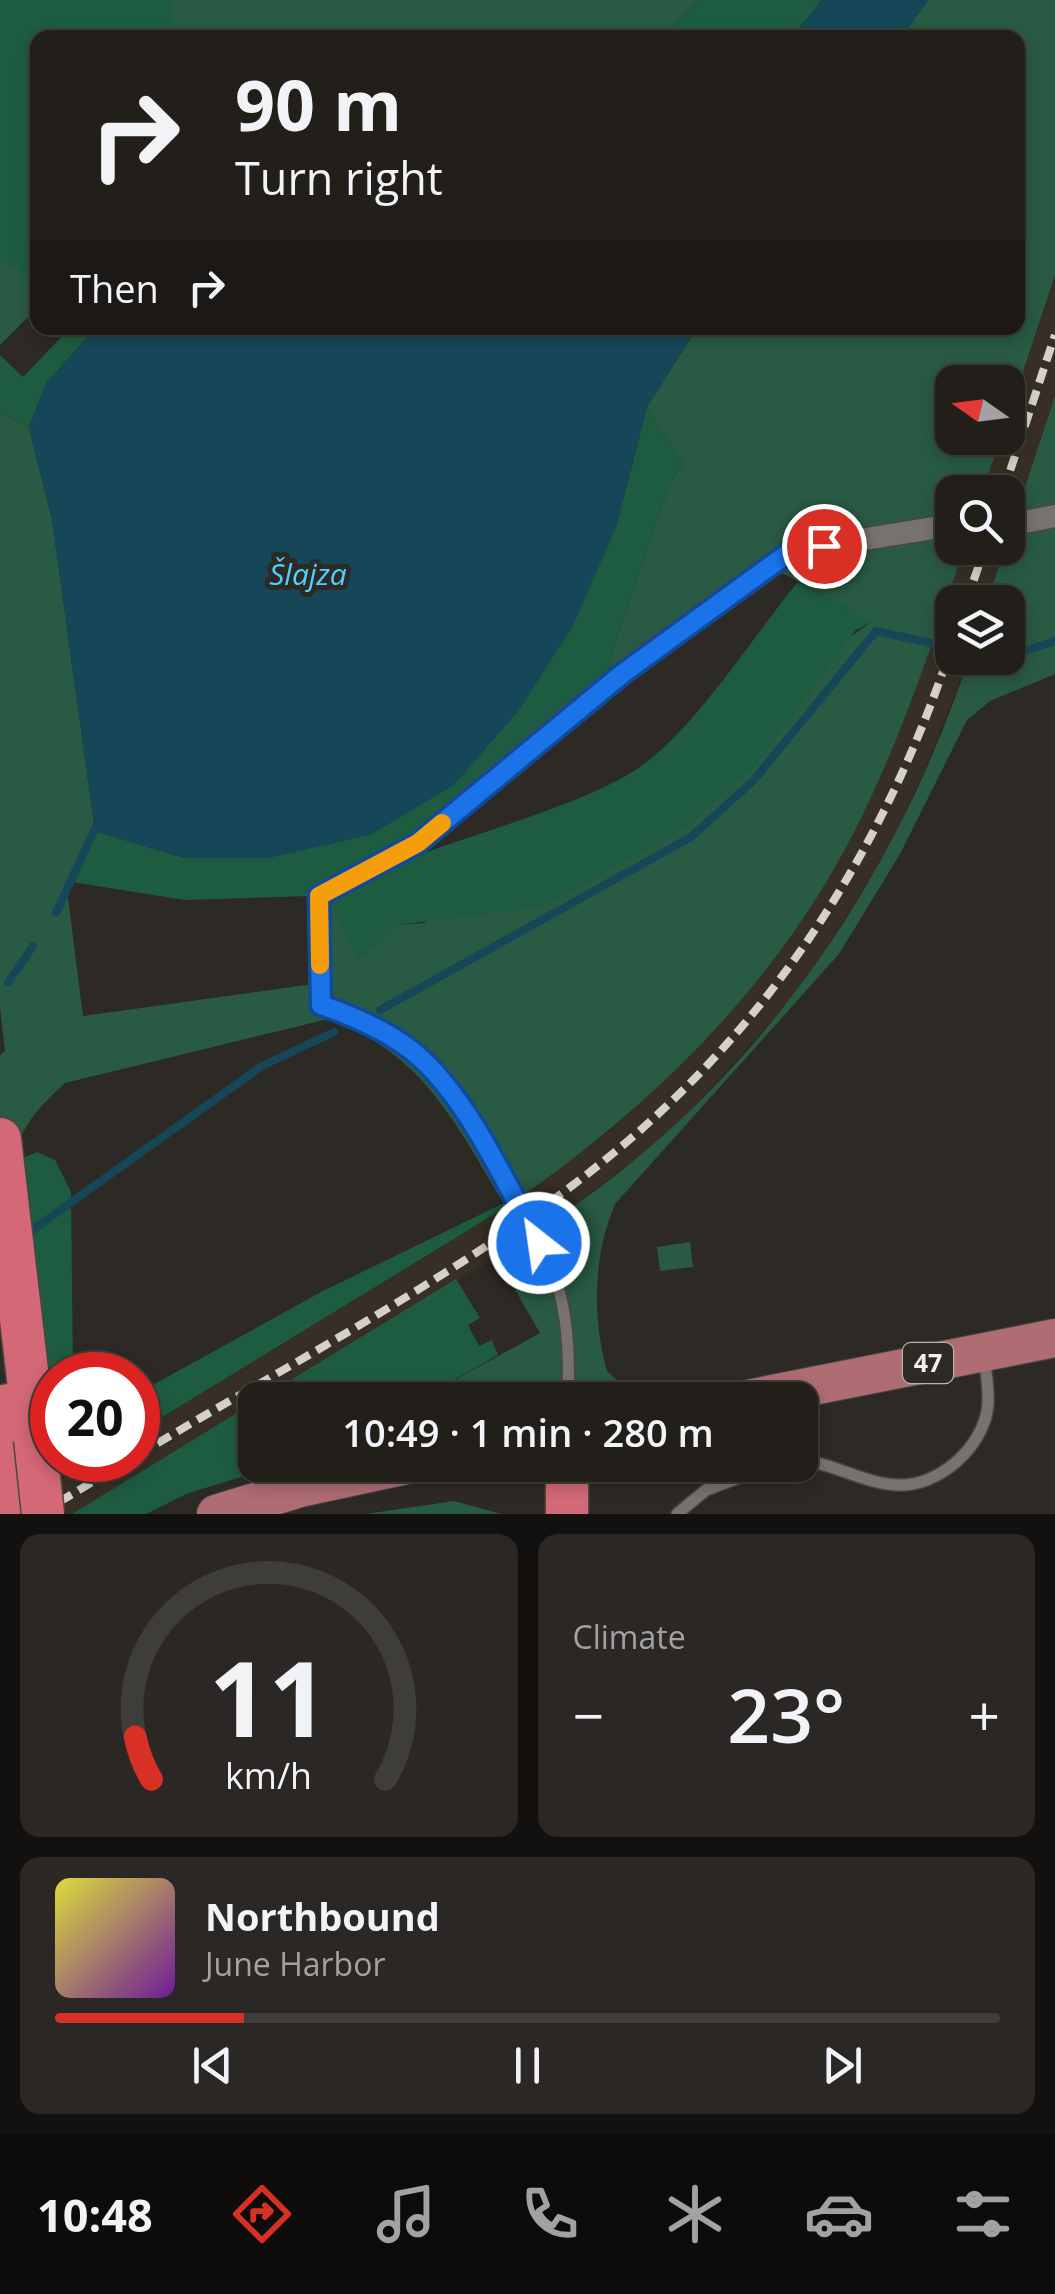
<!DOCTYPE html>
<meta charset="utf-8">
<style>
body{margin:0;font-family:"Open Sans",sans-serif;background:#2a2724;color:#f1f3f6;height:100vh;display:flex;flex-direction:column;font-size:38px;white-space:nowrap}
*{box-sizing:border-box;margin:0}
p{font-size:32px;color:#a2a2a3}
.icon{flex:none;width:55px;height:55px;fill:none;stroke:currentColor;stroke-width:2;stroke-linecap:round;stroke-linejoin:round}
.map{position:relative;height:1514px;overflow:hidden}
.details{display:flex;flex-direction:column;gap:20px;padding:20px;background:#13110f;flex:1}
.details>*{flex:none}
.hud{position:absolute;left:30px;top:30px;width:995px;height:305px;border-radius:20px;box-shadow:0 5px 15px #0003,0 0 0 2px #3f3d3a;background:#221f1b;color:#f1f3f6;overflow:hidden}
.needle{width:65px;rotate:284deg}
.controls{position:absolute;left:935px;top:365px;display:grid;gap:20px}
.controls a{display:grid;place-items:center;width:90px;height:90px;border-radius:20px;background:#221f1b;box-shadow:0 5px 15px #0003,0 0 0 2px #3f3d3a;font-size:50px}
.speed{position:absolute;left:30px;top:1352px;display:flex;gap:20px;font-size:50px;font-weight:700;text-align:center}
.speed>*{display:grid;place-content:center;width:130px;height:130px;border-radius:50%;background:#221f1b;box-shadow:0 5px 15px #0003,0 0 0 2px #3f3d3a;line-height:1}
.speed .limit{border:15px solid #d22;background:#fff;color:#111}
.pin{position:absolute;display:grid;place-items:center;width:85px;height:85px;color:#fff;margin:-42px;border:5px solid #fff;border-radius:50%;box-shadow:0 2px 10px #0007}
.me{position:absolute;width:110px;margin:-55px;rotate:330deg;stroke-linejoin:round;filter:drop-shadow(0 0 8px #0008)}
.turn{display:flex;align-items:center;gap:35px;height:210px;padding:0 40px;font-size:45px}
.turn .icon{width:130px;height:130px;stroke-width:2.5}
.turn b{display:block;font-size:70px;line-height:85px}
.then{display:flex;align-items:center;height:95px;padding:0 40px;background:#0003;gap:20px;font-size:38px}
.big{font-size:75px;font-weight:600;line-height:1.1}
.details .card{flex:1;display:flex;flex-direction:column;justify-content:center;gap:15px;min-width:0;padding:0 35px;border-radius:20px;background:#2a2724}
.details .dial{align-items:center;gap:0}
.dial svg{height:260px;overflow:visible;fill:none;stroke:#3f3d3a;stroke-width:7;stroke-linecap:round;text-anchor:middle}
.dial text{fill:#f1f3f6;stroke:none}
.song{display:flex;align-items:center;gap:30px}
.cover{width:120px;height:120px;border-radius:15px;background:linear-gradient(135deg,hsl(60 70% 55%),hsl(280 70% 35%))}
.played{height:10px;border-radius:5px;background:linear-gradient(90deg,#d93025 20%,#3f3d3a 20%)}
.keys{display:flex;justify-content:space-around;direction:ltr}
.heat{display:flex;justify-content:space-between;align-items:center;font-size:55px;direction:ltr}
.details .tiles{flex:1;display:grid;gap:20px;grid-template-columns:1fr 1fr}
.card:last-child{grid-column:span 2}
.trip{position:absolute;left:238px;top:1382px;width:580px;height:100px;border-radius:20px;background:#221f1b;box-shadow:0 5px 15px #0003,0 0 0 2px #3f3d3a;font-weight:600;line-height:100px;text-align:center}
.tab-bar{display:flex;height:160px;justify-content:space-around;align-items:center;background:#0e0c0b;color:#a2a2a3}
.tab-bar .icon{width:70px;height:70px}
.tab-bar .current{color:#d93025}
.tab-bar b{font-size:45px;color:#f1f3f6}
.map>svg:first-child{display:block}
.built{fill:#372f25}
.green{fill:#295a43}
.forest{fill:#1d5c41}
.water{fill:#154758}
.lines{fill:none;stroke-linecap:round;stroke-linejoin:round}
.stream{stroke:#154758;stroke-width:8}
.service-casing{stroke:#4a4743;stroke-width:14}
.minor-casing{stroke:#4a4743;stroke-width:25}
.primary-casing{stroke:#4a4743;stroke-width:40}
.motorway-casing{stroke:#4a4743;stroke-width:45}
.service{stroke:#77726d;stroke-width:11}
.minor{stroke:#77726d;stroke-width:22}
.primary{stroke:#ae6c73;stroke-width:38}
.motorway{stroke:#d36877;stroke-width:42}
.rail{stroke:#d4d1cd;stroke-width:8;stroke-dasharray:15 8;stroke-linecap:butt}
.motorway-bridge-casing{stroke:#4a4743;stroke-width:45;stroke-linecap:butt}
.motorway-bridge{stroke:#d36877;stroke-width:42}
.route-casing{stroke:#114b97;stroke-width:25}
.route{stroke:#1a73e8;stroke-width:18}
.slow{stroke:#f59e0b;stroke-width:18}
.labels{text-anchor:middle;stroke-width:10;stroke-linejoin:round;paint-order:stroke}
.shield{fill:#2d2924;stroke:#b7b4b0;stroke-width:2.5}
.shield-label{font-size:25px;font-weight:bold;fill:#f2f0ec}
.water-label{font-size:30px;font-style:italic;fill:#4cd2fd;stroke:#2d2924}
</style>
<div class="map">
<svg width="1055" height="1514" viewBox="0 0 1055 1514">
<rect width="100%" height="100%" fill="#2d2924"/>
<g class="built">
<path d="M 1055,275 L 1055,396 L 1008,539 L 1008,492 L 982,492 L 1001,438 L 1008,438 L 1008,417 Z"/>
<path d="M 964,548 L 1005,548 L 987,602 L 952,602 L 952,658 L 969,658 L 925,770 L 884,858 L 797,993 L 683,1118 L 638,1157 L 535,1234 L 72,1514 L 1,1514 L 91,1460 L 138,1460 L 138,1432 L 514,1202 L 614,1128 L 698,1048 L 767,969 L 850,840 L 890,755 Z"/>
</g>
<g class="green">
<path d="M 173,0 L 698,0 L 660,38 L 173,37 Z"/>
<path d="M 928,0 L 1055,0 L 1055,275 L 1008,417 L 1008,382 L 952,382 L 952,438 L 1001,438 L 982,492 L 952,492 L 952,548 L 964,548 C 932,646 899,745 851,838 C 772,990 646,1112 506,1207 C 456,1125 424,1053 328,1019 L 65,1083 C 8,1134 14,1156 0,1227 L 0,1055 L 5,1051 L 0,1008 L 0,412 L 29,428 L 52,519 L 95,831 L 66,882 L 83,1016 L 314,984 L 311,900 L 327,886 L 397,925 L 424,923 L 872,622 L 782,573 L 628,683 L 610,658 L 670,483 L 683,464 L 647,407 L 697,328 L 1018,328 L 1018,38 L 902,37 Z"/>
<path d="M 0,259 L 31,277 L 38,272 L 37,308 L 0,345 Z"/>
<path d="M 1055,396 L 1055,674 L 990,701 L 967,720 L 900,854 L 839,954 L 615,1204 C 593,1256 592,1317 607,1371 L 619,1382 L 587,1383 L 528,1400 L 419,1400 L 540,1333 L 495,1255 C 726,1127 887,906 969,658 L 1008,658 L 1008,602 L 987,602 Z"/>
<path d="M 690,1242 L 693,1267 L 660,1271 L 657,1247 Z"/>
<path d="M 454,1501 L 501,1514 L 366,1514 Z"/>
</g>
<g class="forest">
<path d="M 0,0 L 173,0 L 173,37 L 38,38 L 38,272 L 31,278 L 0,259 Z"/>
<path d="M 698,0 L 822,0 L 792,37 L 660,38 Z"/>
<path d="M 70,328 L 96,328 L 46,383 L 29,428 L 0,412 L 0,355 L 23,377 Z"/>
<path d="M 647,407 L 683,464 L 670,483 L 610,658 L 628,683 L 571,723 L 421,854 C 483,831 583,804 637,769 C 695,730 752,637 798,582 L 873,622 L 856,630 L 753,768 L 680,831 L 543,907 L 397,925 L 357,962 L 326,887 L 308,896 L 185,900 L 66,881 L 95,831 L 184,858 L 616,527 Z"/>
<path d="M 37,1152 L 55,1160 L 71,1192 L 73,1375 L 52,1375 L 52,1434 L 23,1158 Z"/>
<path d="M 504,1203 L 506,1207 L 138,1432 L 138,1393 L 323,1291 Z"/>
<path d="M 456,1279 L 480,1318 L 468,1325 L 479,1346 L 492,1340 L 498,1355 L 419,1400 L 258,1400 Z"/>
<path d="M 255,1402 L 255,1465 L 279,1465 L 186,1494 L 146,1514 L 72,1514 Z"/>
</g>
<g class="water">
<path d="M 822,0 L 928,0 L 902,37 L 792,37 Z"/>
<path d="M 96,328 L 697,328 L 647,407 L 616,527 L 573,626 L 519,710 L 454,785 L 370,835 L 269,858 L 184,858 L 95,831 L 52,519 L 29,428 L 46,383 Z"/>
</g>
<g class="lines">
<g class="stream">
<path d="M 1008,656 L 1055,641"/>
<path d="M 981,658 L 993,661 L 1004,658"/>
<path d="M 56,913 L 98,822"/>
<path d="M 8,983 L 33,946"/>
<path d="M 380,1010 L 691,837 L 753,781 L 876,631 L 935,644"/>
<path d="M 24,1236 L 262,1066 L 334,1032"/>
</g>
<defs>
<g id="service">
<path d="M 319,896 L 321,1005 C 353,1017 390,1030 415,1054 C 459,1095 546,1236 560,1294 C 569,1329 569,1365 568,1400"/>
<path d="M 800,1460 C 834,1463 864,1484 898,1485 C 939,1487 985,1446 988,1404 C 989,1388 986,1372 984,1357"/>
<path d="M 677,1514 L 706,1490 L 773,1465"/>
</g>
<g id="minor">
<path d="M 1008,525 L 1055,516"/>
<path d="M 319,896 L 417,843 L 622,673 L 791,551 L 952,525"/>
</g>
<g id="primary">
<path d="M 743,1400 L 1055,1338"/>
<path d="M 216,1514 L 300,1488 L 407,1465"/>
</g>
<g id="motorway">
<path d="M 0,1139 L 35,1439"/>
<path d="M 8,1405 L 20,1514"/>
<path d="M 567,1514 L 567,1465"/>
</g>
</defs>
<use href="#service" class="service-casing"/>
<use href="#minor" class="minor-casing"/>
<use href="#primary" class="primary-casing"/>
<use href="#motorway" class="motorway-casing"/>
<use href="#service" class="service"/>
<use href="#minor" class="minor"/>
<use href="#primary" class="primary"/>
<use href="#motorway" class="motorway"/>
<g class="rail">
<path d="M 1003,492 L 1055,335"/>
<path d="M 966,602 L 985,548"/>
<path d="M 138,1455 C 297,1359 489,1260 629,1140 C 783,1008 889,837 952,645"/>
<path d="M 39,1514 L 129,1460"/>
</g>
<defs>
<path id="motorway-bridge" d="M 35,1439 L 43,1514"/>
</defs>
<use href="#motorway-bridge" class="motorway-bridge-casing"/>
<use href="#motorway-bridge" class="motorway-bridge"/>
</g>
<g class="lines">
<defs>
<path id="route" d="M 539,1243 C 505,1183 466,1093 411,1050 C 384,1029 353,1016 321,1005 L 319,896 L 418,843 L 622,674 L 791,551 L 824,546"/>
</defs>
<use href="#route" class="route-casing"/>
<use href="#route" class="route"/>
<path class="slow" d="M 320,965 L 319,896 L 418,843 L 442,823"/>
</g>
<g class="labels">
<rect class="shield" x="903" y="1343" width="50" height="40" rx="8"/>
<g class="shield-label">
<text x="928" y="1372">47</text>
</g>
<g class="water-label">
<text x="308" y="585">Šlajza</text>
</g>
</g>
</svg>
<div class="controls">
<a><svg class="needle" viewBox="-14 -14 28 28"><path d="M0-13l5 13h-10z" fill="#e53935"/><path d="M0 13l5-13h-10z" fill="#a2a2a3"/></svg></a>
<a><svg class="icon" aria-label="search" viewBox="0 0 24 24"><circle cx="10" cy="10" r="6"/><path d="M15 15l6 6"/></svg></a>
<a><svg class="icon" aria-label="layers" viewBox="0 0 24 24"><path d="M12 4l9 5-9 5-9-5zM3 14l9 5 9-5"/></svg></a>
</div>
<div class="speed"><div class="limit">20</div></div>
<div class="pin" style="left:824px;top:546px;background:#d93025"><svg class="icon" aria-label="arrive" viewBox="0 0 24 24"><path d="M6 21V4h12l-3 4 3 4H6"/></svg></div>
<svg class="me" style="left:539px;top:1243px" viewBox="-20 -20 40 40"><circle r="17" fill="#1a73e8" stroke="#fff" stroke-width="3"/><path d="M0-11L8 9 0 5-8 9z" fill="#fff"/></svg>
<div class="trip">10:49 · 1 min · 280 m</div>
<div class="hud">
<div class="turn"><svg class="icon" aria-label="right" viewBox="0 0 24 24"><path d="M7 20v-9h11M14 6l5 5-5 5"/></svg><div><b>90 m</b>Turn right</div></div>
<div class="then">Then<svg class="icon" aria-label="right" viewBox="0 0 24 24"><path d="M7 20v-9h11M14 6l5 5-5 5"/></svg></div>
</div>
</div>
<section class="details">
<div class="tiles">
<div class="card dial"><svg viewBox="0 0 100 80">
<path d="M14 69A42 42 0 1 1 86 69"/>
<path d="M14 69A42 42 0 0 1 9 56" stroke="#d93025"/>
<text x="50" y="56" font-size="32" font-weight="700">11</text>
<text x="50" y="72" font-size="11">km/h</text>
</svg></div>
<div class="card"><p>Climate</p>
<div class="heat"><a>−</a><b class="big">23°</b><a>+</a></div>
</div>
<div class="card">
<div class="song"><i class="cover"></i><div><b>Northbound</b><p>June Harbor</p></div></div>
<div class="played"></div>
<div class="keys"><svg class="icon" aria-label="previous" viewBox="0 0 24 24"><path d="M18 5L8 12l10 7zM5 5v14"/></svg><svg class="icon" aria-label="pause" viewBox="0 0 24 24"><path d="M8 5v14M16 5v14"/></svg><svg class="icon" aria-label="next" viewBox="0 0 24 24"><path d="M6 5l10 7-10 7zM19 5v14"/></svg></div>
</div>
</div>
</section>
<nav class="tab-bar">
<b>10:48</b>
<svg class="icon current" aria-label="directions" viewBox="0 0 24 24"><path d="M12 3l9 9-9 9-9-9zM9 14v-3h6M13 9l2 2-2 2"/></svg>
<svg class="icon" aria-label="music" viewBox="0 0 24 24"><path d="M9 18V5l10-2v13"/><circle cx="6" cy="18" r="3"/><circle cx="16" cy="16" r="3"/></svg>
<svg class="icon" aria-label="phone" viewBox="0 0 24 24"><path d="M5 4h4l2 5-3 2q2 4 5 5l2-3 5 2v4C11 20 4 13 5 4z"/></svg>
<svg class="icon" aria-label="climate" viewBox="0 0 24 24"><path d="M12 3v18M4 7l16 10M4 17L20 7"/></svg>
<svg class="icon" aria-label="car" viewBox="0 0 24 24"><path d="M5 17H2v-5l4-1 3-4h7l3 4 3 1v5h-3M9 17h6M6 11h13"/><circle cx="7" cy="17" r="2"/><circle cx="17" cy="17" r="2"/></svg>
<svg class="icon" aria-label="filters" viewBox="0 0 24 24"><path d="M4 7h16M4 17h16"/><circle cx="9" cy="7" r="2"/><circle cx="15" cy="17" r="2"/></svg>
</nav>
